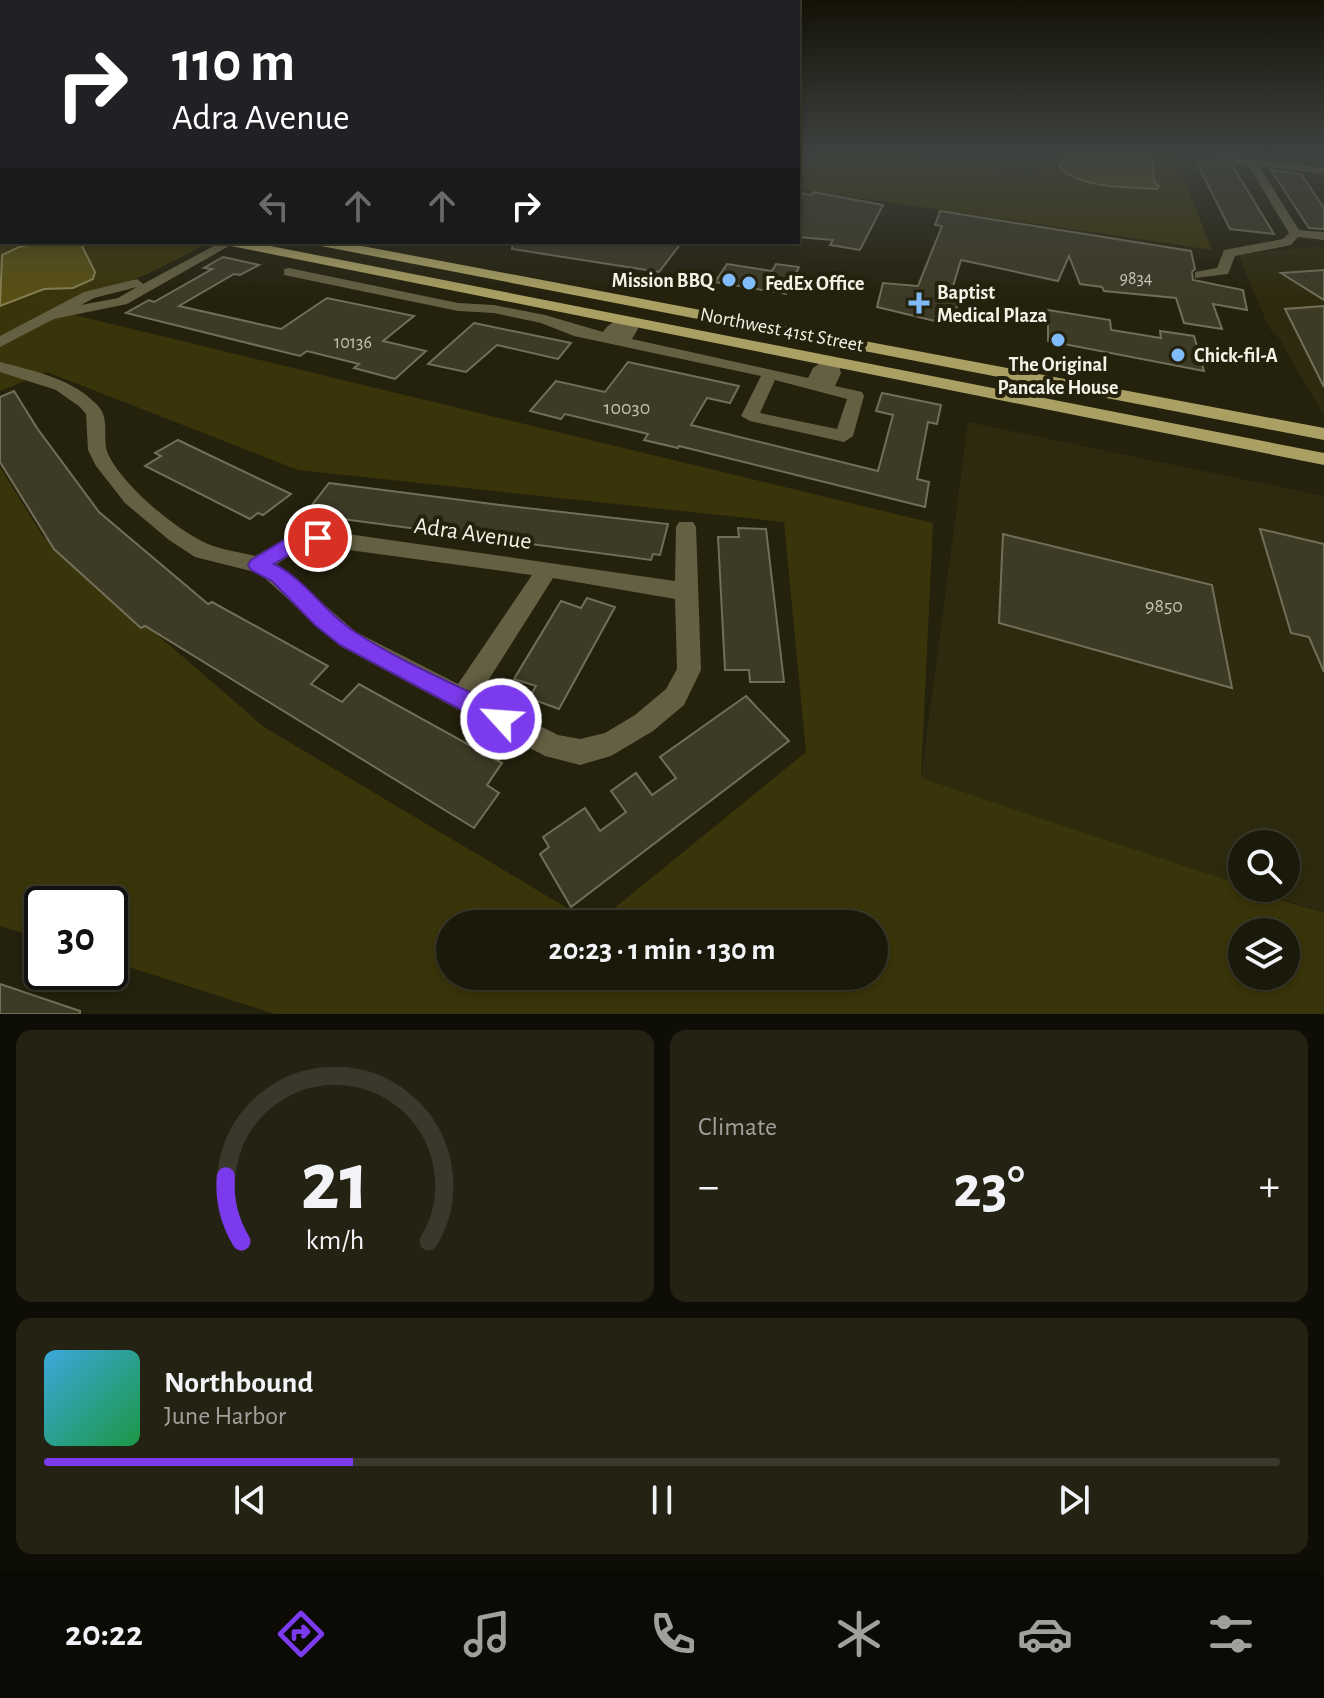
<!DOCTYPE html>
<meta charset="utf-8">
<style>
body{margin:0;font-family:"Alegreya Sans",sans-serif;background:#242213;color:#f1f3f6;height:100vh;display:flex;flex-direction:column;font-size:30px;white-space:nowrap}
*{box-sizing:border-box;margin:0}
p{font-size:26px;color:#a0a09c}
.icon{flex:none;width:44px;height:44px;fill:none;stroke:currentColor;stroke-width:2;stroke-linecap:round;stroke-linejoin:round}
.map{position:relative;height:1014px;overflow:hidden}
.drawer{display:flex;flex-direction:column;gap:16px;padding:16px;background:#0f0e06;flex:1}
.drawer>*{flex:none}
.guide{position:absolute;left:0px;top:0px;width:800px;height:244px;box-shadow:0 4px 12px #0003,0 0 0 2px #39382b;background:#202124;color:#fff;overflow:hidden}
.tools{position:absolute;left:1228px;top:830px;display:grid;gap:16px}
.tools a{display:grid;place-items:center;width:72px;height:72px;border-radius:50%;background:#1b190a;box-shadow:0 4px 12px #0003,0 0 0 2px #39382b;font-size:40px}
.speed{position:absolute;left:24px;top:886px;display:flex;gap:16px;font-size:40px;font-weight:700;text-align:center}
.speed>*{display:grid;place-content:center;width:104px;height:104px;border-radius:50%;background:#1b190a;box-shadow:0 4px 12px #0003,0 0 0 2px #39382b;line-height:1}
.speed .limit{border:4px solid #111;border-radius:12px;background:#fff;color:#111}
.pin{position:absolute;display:grid;place-items:center;width:68px;height:68px;color:#fff;margin:-34px;border:4px solid #fff;border-radius:50%;box-shadow:0 2px 8px #0007}
.me{position:absolute;width:88px;margin:-44px;rotate:296deg;stroke-linejoin:round;filter:drop-shadow(0 0 6px #0008)}
.turn{display:flex;align-items:center;gap:28px;height:168px;padding:0 40px;font-size:36px}
.turn .icon{width:104px;height:104px;stroke-width:2.5}
.turn b{display:block;font-size:56px;line-height:68px}
.lanes{display:flex;align-items:center;height:76px;padding:0 40px;background:#0003;justify-content:center;gap:40px;direction:ltr}
.lanes .off{opacity:.35}
.big{font-size:60px;font-weight:600;line-height:1.1}
.drawer .card{flex:1;display:flex;flex-direction:column;justify-content:center;gap:12px;min-width:0;padding:0 28px;border-radius:16px;background:#242213}
.drawer .dial{align-items:center;gap:0}
.dial svg{height:208px;overflow:visible;fill:none;stroke:#39382b;stroke-width:7;stroke-linecap:round;text-anchor:middle}
.dial text{fill:#f1f3f6;stroke:none}
.song{display:flex;align-items:center;gap:24px}
.cover{width:96px;height:96px;border-radius:12px;background:linear-gradient(135deg,hsl(200 70% 55%),hsl(140 70% 35%))}
.played{height:8px;border-radius:4px;background:linear-gradient(90deg,#7c3aed 25%,#39382b 25%)}
.keys{display:flex;justify-content:space-around;direction:ltr}
.heat{display:flex;justify-content:space-between;align-items:center;font-size:44px;direction:ltr}
.drawer .tiles{flex:1;display:grid;gap:16px;grid-template-columns:1fr 1fr}
.card:last-child{grid-column:span 2}
.trip{position:absolute;left:436px;top:910px;width:452px;height:80px;border-radius:40px;background:#1b190a;box-shadow:0 4px 12px #0003,0 0 0 2px #39382b;font-weight:600;line-height:80px;text-align:center}
.tab-bar{display:flex;height:128px;justify-content:space-around;align-items:center;background:#0b0a04;color:#a0a09c}
.tab-bar .icon{width:56px;height:56px}
.tab-bar .current{color:#7c3aed}
.tab-bar b{font-size:36px;color:#f1f3f6}
.map>svg:first-child{display:block}
.built{fill:#2e2a0f}
.green{fill:#3a340a;fill-rule:evenodd}
.water{fill:#584f13;stroke:#878052;stroke-width:2}
.building{fill:#3d3a26;stroke:#726f59;stroke-width:2}
.lines{fill:none;stroke-linecap:round;stroke-linejoin:round}
.minor{fill:#656043;fill-rule:evenodd}
.major{fill:#aaa063;fill-rule:evenodd}
.route{fill:#7c3aed;stroke:#51269a;stroke-width:2}
.poi-dot{fill:#81bcfa;stroke:#24210d;stroke-width:3}
.labels{text-anchor:middle;stroke-width:8;stroke-linejoin:round;paint-order:stroke}
.far-number-label{font-size:18px;fill:#c6c4b6}
.far-poi-label{font-size:20px;font-weight:bold;fill:#f4f2e6;stroke:#24210d;text-anchor:start}
.far-street-label{font-size:20px;fill:#f4f2e6;stroke:#24210d}
.number-label{font-size:20px;fill:#c6c4b6}
.street-label{font-size:24px;fill:#f4f2e6;stroke:#24210d}
</style>
<div class="map">
<svg width="1324" height="1014" viewBox="0 0 1324 1014">
<rect width="100%" height="100%" fill="#24210d"/>
<g class="built">
<path d="M 1324,246 L 1324,416 L 1279,338 L 1269,328 L 1240,259 L 1240,254 Z"/>
<path d="M 968,422 L 1324,496 L 1324,913 L 1250,888 L 1286,888 L 1286,844 L 1242,844 L 1242,885 L 921,778 Z"/>
</g>
<g class="green">
<path d="M 798,156 L 900,156 L 1035,174 L 1052,156 L 1175,156 L 1212,250 L 798,189 Z"/>
<path d="M 0,201 L 2,242 L 207,244 L 148,274 L 54,310 L 933,523 L 921,778 L 1242,885 L 1242,888 L 1324,913 L 1324,1014 L 275,1014 L 110,961 L 110,904 L 42,904 L 42,939 L 0,926 L 0,467 L 42,535 L 264,727 L 594,924 L 450,924 L 450,976 L 874,976 L 874,924 L 595,924 L 806,752 L 784,522 L 298,470 L 47,372 L 0,391 ZM 1242,932 L 1286,932 L 1286,976 L 1242,976 Z"/>
</g>
<g class="water">
<path d="M 1066,156 L 1151,156 L 1154,181 L 1159,186 L 1157,189 C 1127,187 1082,189 1059,167 Z"/>
<path d="M 44,242 L 80,242 L 95,272 L 93,279 L 73,288 L 44,289 L 0,306 L 2,255 L 19,247 Z"/>
</g>
<g class="building">
<path d="M 1195,159 L 1232,165 L 1274,234 L 1230,229 Z"/>
<path d="M 1271,170 L 1301,174 L 1324,208 L 1324,229 L 1309,228 Z"/>
<path d="M 813,192 L 883,205 L 860,250 L 830,245 L 833,240 L 798,237 L 798,193 L 812,195 Z"/>
<path d="M 940,211 L 1191,251 L 1195,269 L 1192,272 L 1193,280 L 1243,290 L 1247,310 L 1213,304 L 1222,329 L 1184,323 L 1176,298 L 1104,291 L 1102,287 L 1080,284 L 1069,256 L 1058,281 L 961,260 L 951,293 L 958,294 L 956,319 L 935,316 L 935,321 L 877,307 L 883,283 L 918,286 L 942,226 L 935,225 Z"/>
<path d="M 513,242 L 682,242 L 659,272 L 512,249 Z"/>
<path d="M 223,257 L 259,265 L 240,275 L 234,274 L 179,306 L 281,329 L 327,298 L 414,316 L 383,341 L 426,351 L 395,379 L 354,368 L 359,364 L 307,351 L 300,356 L 126,313 L 149,300 L 154,302 L 212,269 L 204,268 Z"/>
<path d="M 727,264 L 772,271 L 776,264 L 799,267 L 786,294 L 715,282 Z"/>
<path d="M 1324,270 L 1324,300 L 1281,273 Z"/>
<path d="M 1324,306 L 1324,387 L 1285,309 Z"/>
<path d="M 1048,310 L 1110,320 L 1111,330 L 1161,338 L 1160,331 L 1194,336 L 1204,371 L 1048,341 Z"/>
<path d="M 474,323 L 571,343 L 558,359 L 497,345 L 466,372 L 428,364 Z"/>
<path d="M 628,362 L 739,386 L 730,403 L 707,398 L 691,425 L 878,471 L 893,415 L 876,411 L 882,393 L 941,405 L 937,424 L 928,422 L 917,479 L 929,482 L 925,507 L 679,446 L 678,448 L 644,440 L 648,434 L 565,414 L 561,419 L 530,411 L 556,381 L 605,392 Z"/>
<path d="M 14,391 L 37,428 L 99,512 L 208,604 L 212,602 L 328,666 L 311,684 L 342,702 L 359,684 L 502,763 L 487,785 L 499,793 L 474,828 L 145,626 L 141,628 L 54,549 L 0,462 L 0,397 Z"/>
<path d="M 178,440 L 291,494 L 263,515 L 258,513 L 250,519 L 145,466 L 161,456 L 155,453 Z"/>
<path d="M 329,483 L 500,505 L 668,524 L 660,555 L 653,554 L 651,560 L 492,539 L 494,533 L 466,528 L 462,535 L 305,514 Z"/>
<path d="M 738,528 L 766,529 L 784,682 L 750,682 L 749,670 L 725,670 L 718,537 L 739,537 Z"/>
<path d="M 1260,529 L 1324,544 L 1324,672 L 1309,637 L 1291,633 Z"/>
<path d="M 1003,534 L 1212,585 L 1232,688 L 999,623 Z"/>
<path d="M 587,598 L 615,607 L 559,709 L 529,698 L 536,686 L 514,679 L 561,601 L 581,608 Z"/>
<path d="M 746,696 L 789,741 L 571,907 L 540,854 L 549,847 L 543,837 L 585,808 L 600,831 L 626,812 L 611,791 L 636,773 L 652,795 L 676,778 L 660,757 Z"/>
<path d="M 0,984 L 80,1011 L 80,1014 L 0,1014 Z"/>
</g>
<g class="lines">
<g class="minor">
<path d="M 1196,156 L 1227,156 L 1324,168 L 1324,174 L 1259,166 L 1299,230 L 1324,232 L 1324,240 L 1298,237 L 1291,245 L 1235,256 L 1228,274 L 1195,278 L 1195,272 L 1217,268 L 1224,250 L 1283,239 L 1289,233 L 1248,165 Z"/>
<path d="M 221,242 L 236,242 L 127,304 L 54,319 L 0,347 L 0,336 L 84,292 L 137,279 L 143,284 ZM 137,287 L 118,298 L 81,305 L 94,298 Z"/>
<path d="M 289,268 L 458,303 L 494,305 L 545,315 L 603,332 C 609,323 622,315 634,318 L 638,329 L 632,339 L 808,378 L 813,368 L 830,356 L 838,361 L 841,373 L 835,386 L 862,392 L 864,396 L 853,436 L 844,442 L 750,421 L 741,416 L 761,376 L 574,336 L 541,323 L 494,313 L 458,311 L 284,275 L 284,269 ZM 775,380 L 847,399 L 837,429 L 760,413 Z"/>
<path d="M 0,362 C 34,371 75,379 99,407 C 110,420 102,440 108,454 C 123,486 176,530 208,544 C 222,550 240,552 255,556 L 283,540 L 327,531 L 675,581 L 676,527 L 679,522 L 693,522 L 696,527 L 701,670 L 684,705 L 653,731 L 611,756 L 580,765 L 545,756 L 340,646 L 259,573 L 195,557 L 169,540 L 125,503 L 96,466 L 88,450 L 86,414 L 80,407 L 56,390 L 0,372 ZM 327,547 L 532,575 L 458,684 L 356,632 L 277,564 L 295,552 ZM 553,578 L 675,599 L 677,669 L 666,689 L 635,715 L 605,733 L 580,739 L 558,735 L 479,695 Z"/>
</g>
<g class="major">
<rect x="0" y="177" width="2" height="6"/>
<rect x="0" y="193" width="2" height="6"/>
<path d="M 225,242 L 250,242 L 1324,453 L 1324,465 L 231,246 Z"/>
<path d="M 315,242 L 341,242 L 1324,428 L 1324,440 L 321,246 Z"/>
</g>
</g>
<linearGradient id="sky" x2="0" y2="1"><stop stop-color="#141207"/><stop offset="0.52" stop-color="#3f4340"/><stop offset="1" stop-color="#3f4340" stop-opacity="0"/></linearGradient>
<rect width="1324" height="298" fill="url(#sky)"/>
<path class="route" d="M 318,532 L 327,538 L 325,543 L 296,551 L 274,564 C 305,579 325,613 355,632 C 402,663 460,686 510,712 L 513,719 L 510,727 L 501,730 L 493,727 L 340,645 L 315,625 L 272,581 L 251,570 L 248,565 L 251,560 L 284,540 Z"/>
<g class="poi-dot">
<circle cx="729" cy="280" r="8"/>
<circle cx="749" cy="283" r="8"/>
<path d="M915 291h8v8h8v8h-8v8h-8v-8h-8v-8h8z"/>
<circle cx="1058" cy="340" r="8"/>
<circle cx="1178" cy="355" r="8"/>
</g>
<g class="labels">
<g class="far-number-label">
<text x="1136" y="284">9834</text>
<text x="353" y="348">10136</text>
</g>
<g class="far-poi-label">
<text x="713" y="287" text-anchor="end">Mission BBQ</text>
<text x="765" y="290">FedEx Office</text>
<text x="937" y="299">Baptist<tspan x="937" dy="23">Medical Plaza</tspan></text>
<text x="1194" y="362">Chick-fil-A</text>
<text x="1058" y="371" text-anchor="middle">The Original<tspan x="1058" dy="23">Pancake House</tspan></text>
</g>
<g class="far-street-label">
<text transform="translate(782 329) rotate(11)" y="7">Northwest 41st Street</text>
</g>
<g class="number-label">
<text x="627" y="414">10030</text>
<text x="1164" y="612">9850</text>
</g>
<g class="street-label">
<text transform="translate(473 533) rotate(8)" y="8">Adra Avenue</text>
</g>
</g>
</svg>
<div class="tools">
<a><svg class="icon" aria-label="search" viewBox="0 0 24 24"><circle cx="10" cy="10" r="6"/><path d="M15 15l6 6"/></svg></a>
<a><svg class="icon" aria-label="layers" viewBox="0 0 24 24"><path d="M12 4l9 5-9 5-9-5zM3 14l9 5 9-5"/></svg></a>
</div>
<div class="speed"><div class="limit">30</div></div>
<div class="pin" style="left:318px;top:538px;background:#d93025"><svg class="icon" aria-label="arrive" viewBox="0 0 24 24"><path d="M6 21V4h12l-3 4 3 4H6"/></svg></div>
<svg class="me" style="left:501px;top:719px" viewBox="-20 -20 40 40"><circle r="17" fill="#7c3aed" stroke="#fff" stroke-width="3"/><path d="M0-11L8 9 0 5-8 9z" fill="#fff"/></svg>
<div class="trip">20:23 · 1 min · 130 m</div>
<div class="guide">
<div class="turn"><svg class="icon" aria-label="right" viewBox="0 0 24 24"><path d="M7 20v-9h11M14 6l5 5-5 5"/></svg><div><b>110 m</b>Adra Avenue</div></div>
<div class="lanes"><svg class="icon off" aria-label="left" viewBox="0 0 24 24"><path d="M17 20v-9H6M10 6l-5 5 5 5"/></svg><svg class="icon off" aria-label="ahead" viewBox="0 0 24 24"><path d="M12 20V5M6 11l6-6 6 6"/></svg><svg class="icon off" aria-label="ahead" viewBox="0 0 24 24"><path d="M12 20V5M6 11l6-6 6 6"/></svg><svg class="icon" aria-label="right" viewBox="0 0 24 24"><path d="M7 20v-9h11M14 6l5 5-5 5"/></svg></div>
</div>
</div>
<section class="drawer">
<div class="tiles">
<div class="card dial"><svg viewBox="0 0 100 80">
<path d="M14 69A42 42 0 1 1 86 69"/>
<path d="M14 69A42 42 0 0 1 8 44" stroke="#7c3aed"/>
<text x="50" y="56" font-size="32" font-weight="700">21</text>
<text x="50" y="72" font-size="11">km/h</text>
</svg></div>
<div class="card"><p>Climate</p>
<div class="heat"><a>−</a><b class="big">23°</b><a>+</a></div>
</div>
<div class="card">
<div class="song"><i class="cover"></i><div><b>Northbound</b><p>June Harbor</p></div></div>
<div class="played"></div>
<div class="keys"><svg class="icon" aria-label="previous" viewBox="0 0 24 24"><path d="M18 5L8 12l10 7zM5 5v14"/></svg><svg class="icon" aria-label="pause" viewBox="0 0 24 24"><path d="M8 5v14M16 5v14"/></svg><svg class="icon" aria-label="next" viewBox="0 0 24 24"><path d="M6 5l10 7-10 7zM19 5v14"/></svg></div>
</div>
</div>
</section>
<nav class="tab-bar">
<b>20:22</b>
<svg class="icon current" aria-label="directions" viewBox="0 0 24 24"><path d="M12 3l9 9-9 9-9-9zM9 14v-3h6M13 9l2 2-2 2"/></svg>
<svg class="icon" aria-label="music" viewBox="0 0 24 24"><path d="M9 18V5l10-2v13"/><circle cx="6" cy="18" r="3"/><circle cx="16" cy="16" r="3"/></svg>
<svg class="icon" aria-label="phone" viewBox="0 0 24 24"><path d="M5 4h4l2 5-3 2q2 4 5 5l2-3 5 2v4C11 20 4 13 5 4z"/></svg>
<svg class="icon" aria-label="climate" viewBox="0 0 24 24"><path d="M12 3v18M4 7l16 10M4 17L20 7"/></svg>
<svg class="icon" aria-label="car" viewBox="0 0 24 24"><path d="M5 17H2v-5l4-1 3-4h7l3 4 3 1v5h-3M9 17h6M6 11h13"/><circle cx="7" cy="17" r="2"/><circle cx="17" cy="17" r="2"/></svg>
<svg class="icon" aria-label="filters" viewBox="0 0 24 24"><path d="M4 7h16M4 17h16"/><circle cx="9" cy="7" r="2"/><circle cx="15" cy="17" r="2"/></svg>
</nav>
